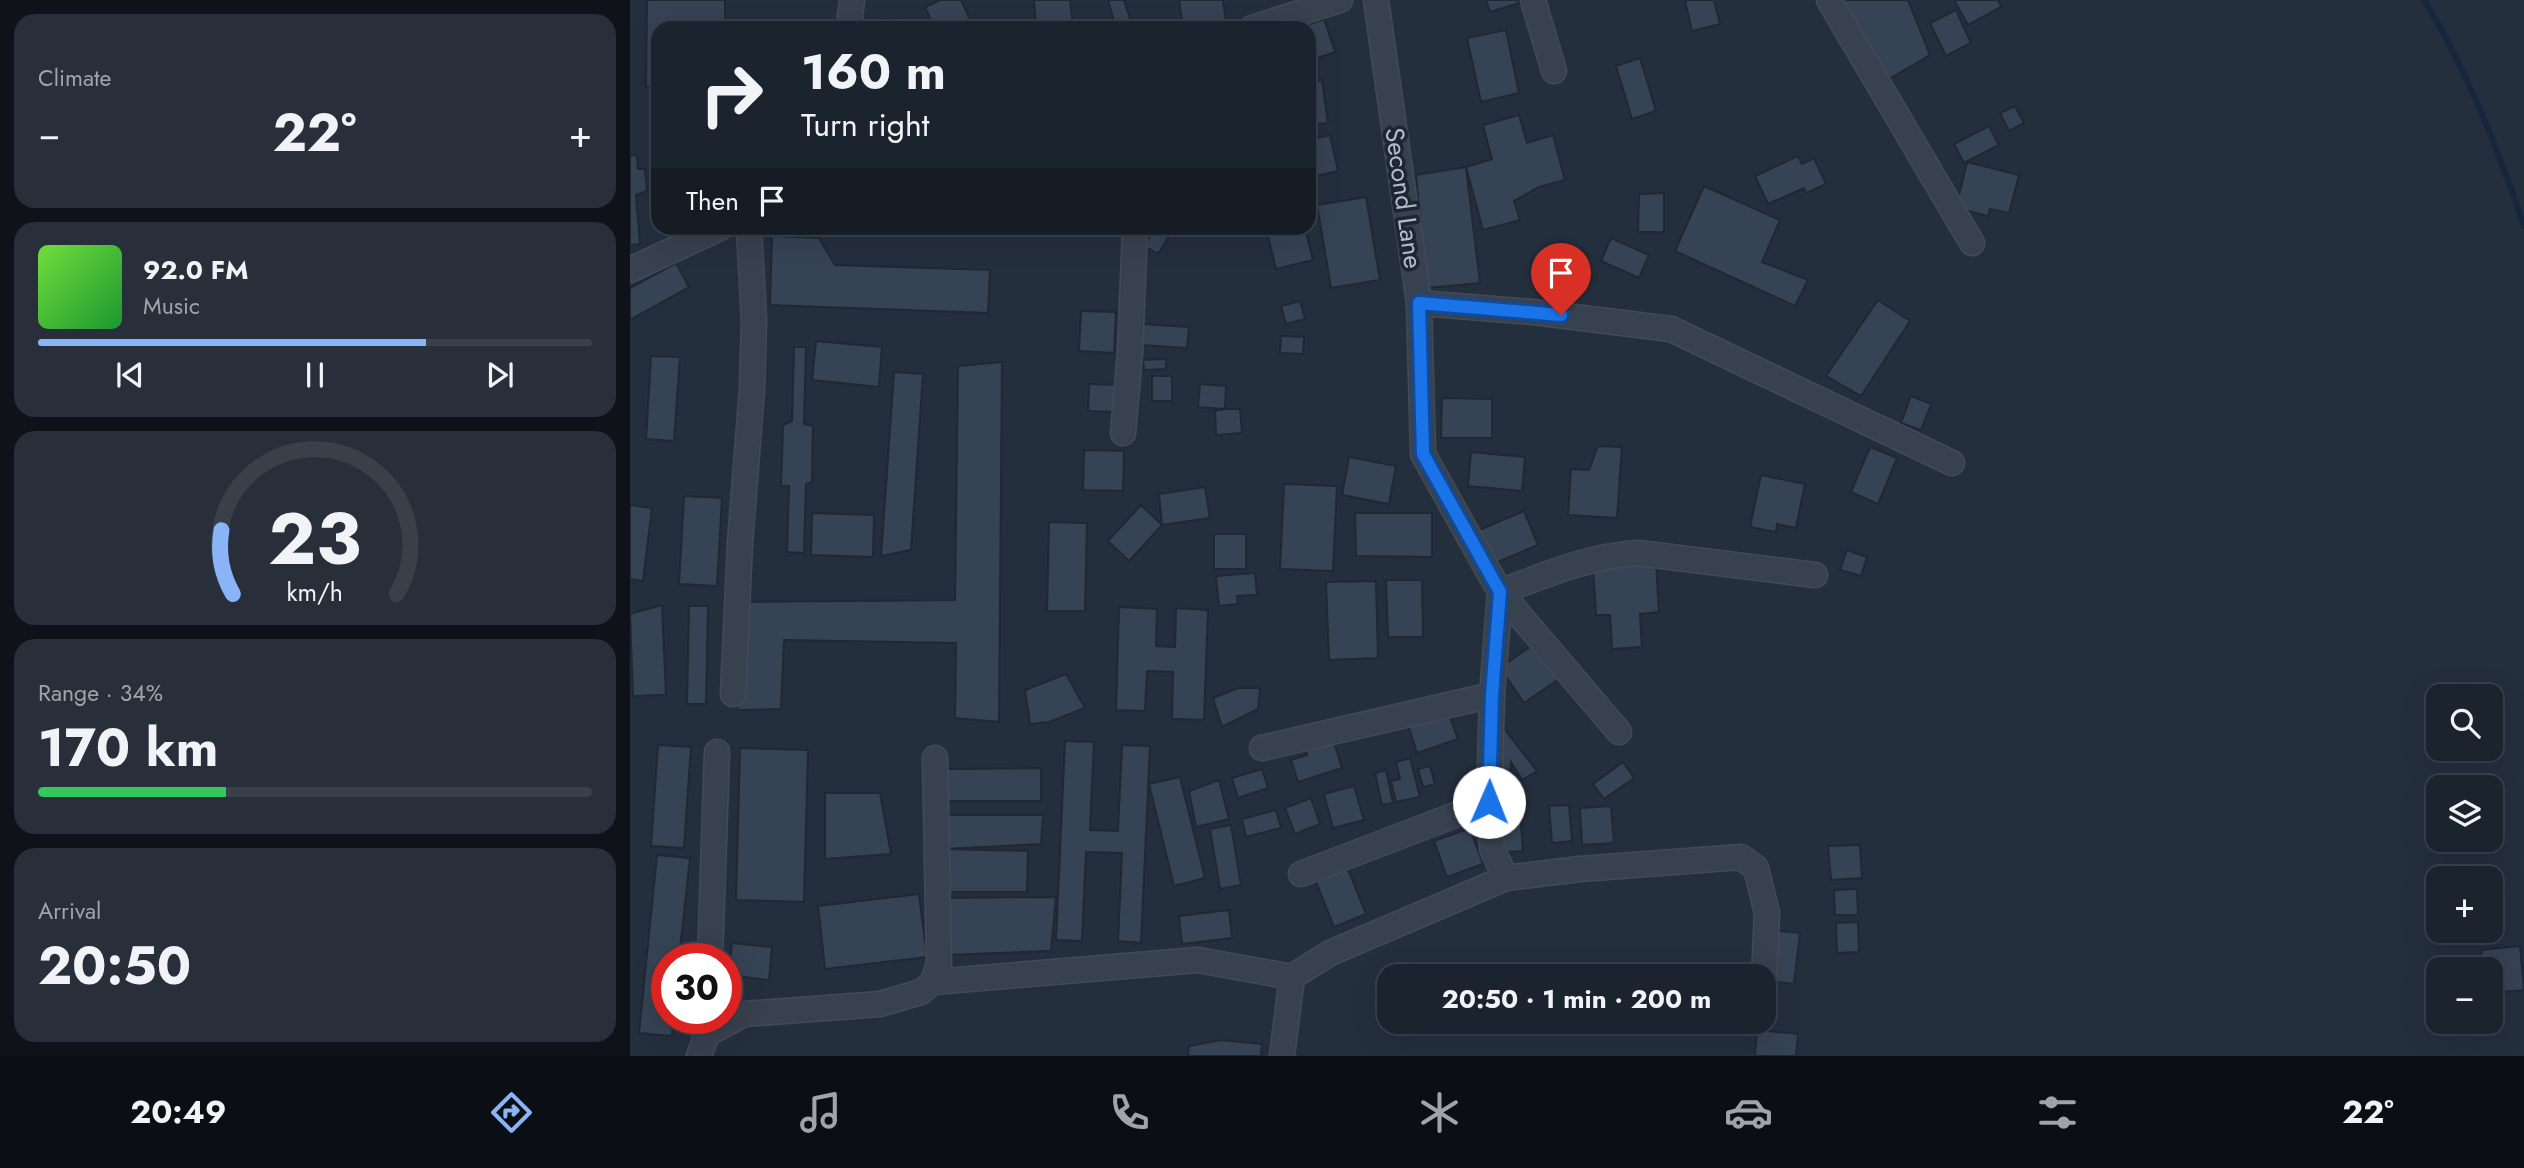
<!DOCTYPE html>
<meta charset="utf-8">
<style>
body{margin:0;font-family:Jost,sans-serif;background:#282f3a;color:#f1f3f6;height:100vh;display:flex;flex-direction:column;font-size:26px;white-space:nowrap}
*{box-sizing:border-box;margin:0}
p{font-size:23px;color:#a0a4aa}
.icon{flex:none;width:38px;height:38px;fill:none;stroke:currentColor;stroke-width:2;stroke-linecap:round;stroke-linejoin:round}
.map{position:relative;flex:1;overflow:hidden}
.details{display:flex;flex-direction:column;gap:14px;padding:14px;background:#0f1319;width:630px}
.details>*{flex:none}
.guide{position:absolute;left:21px;top:21px;width:665px;height:214px;border-radius:21px;box-shadow:0 7px 28px #0002,0 0 0 2px #39404a;background:#1b232e;color:#f1f3f6;overflow:hidden}
.buttons{position:absolute;left:1796px;top:684px;display:grid;gap:14px}
.buttons a{display:grid;place-items:center;width:77px;height:77px;border-radius:14px;background:#1b232e;box-shadow:0 7px 28px #0002,0 0 0 2px #39404a;font-size:35px}
.speed{position:absolute;left:21px;top:943px;display:flex;gap:14px;font-size:35px;font-weight:700;text-align:center}
.speed>*{display:grid;place-content:center;width:91px;height:91px;border-radius:50%;background:#1b232e;box-shadow:0 7px 28px #0002,0 0 0 2px #39404a;line-height:1}
.speed .limit{border:10px solid #d22;background:#fff;color:#111}
.pin{position:absolute;display:grid;place-items:center;width:60px;height:60px;color:#fff;margin:-72px -30px;border-radius:50% 50% 50% 0;rotate:-45deg;box-shadow:0 0 7px #0007}
.pin .icon{rotate:45deg}
.me{position:absolute;width:77px;margin:-38px;rotate:1deg;stroke-linejoin:round;filter:drop-shadow(0 0 5px #0008)}
.turn{display:flex;align-items:center;gap:24px;height:147px;padding:0 35px;font-size:32px}
.turn .icon{width:91px;height:91px;stroke-width:2.5}
.turn b{display:block;font-size:49px;line-height:60px}
.then{display:flex;align-items:center;height:66px;padding:0 35px;background:#0003;gap:14px;font-size:26px}
.big{font-size:52px;font-weight:700;line-height:1.1}
.details .tile{flex:1;display:flex;flex-direction:column;justify-content:center;gap:10px;min-width:0;padding:0 24px;border-radius:21px;background:#282f3a}
.details .dial{align-items:center;gap:0}
.dial svg{height:182px;overflow:visible;fill:none;stroke:#39404a;stroke-width:7;stroke-linecap:round;text-anchor:middle}
.dial text{fill:#f1f3f6;stroke:none}
.song{display:flex;align-items:center;gap:21px}
.cover{width:84px;height:84px;border-radius:10px;background:linear-gradient(135deg,hsl(100 70% 55%),hsl(130 70% 35%))}
.played{height:7px;border-radius:4px;background:linear-gradient(90deg,#8ab4f8 70%,#39404a 70%)}
.keys{display:flex;justify-content:space-around;direction:ltr}
.heat{display:flex;justify-content:space-between;align-items:center;font-size:38px;direction:ltr}
.charge{height:10px;border-radius:5px;background:linear-gradient(90deg,#34c759 34%,#39404a 0)}
.trip{position:absolute;left:747px;top:964px;width:399px;height:70px;border-radius:21px;background:#1b232e;box-shadow:0 7px 28px #0002,0 0 0 2px #39404a;font-weight:700;line-height:70px;text-align:center}
.tab-bar{display:flex;height:112px;justify-content:space-around;align-items:center;background:#0b0e12;color:#a0a4aa}
.tab-bar .icon{width:49px;height:49px}
.tab-bar .current{color:#8ab4f8}
.tab-bar b{font-size:32px;color:#f1f3f6}
main{display:flex;flex:1;min-height:0}
.map>svg:first-child{display:block}
.lines{fill:none;stroke-linecap:round;stroke-linejoin:round}
.stream{stroke:#17263c;stroke-width:6}
.building{fill:#364354;stroke:#1f2835;stroke-width:2}
.minor-casing{stroke:#414a57;stroke-width:27}
.minor{stroke:#38414e;stroke-width:24}
.route-casing{stroke:#114b97;stroke-width:18}
.route{stroke:#1a73e8;stroke-width:12}
.labels{text-anchor:middle;stroke-width:7;stroke-linejoin:round;paint-order:stroke}
.street-label{font-size:26px;fill:#b4bcc9;stroke:#1d2633}
</style>
<main>
<section class="details">
<div class="tile"><p>Climate</p>
<div class="heat"><a>−</a><b class="big">22°</b><a>+</a></div>
</div>
<div class="tile">
<div class="song"><i class="cover"></i><div><b>92.0 FM</b><p>Music</p></div></div>
<div class="played"></div>
<div class="keys"><svg class="icon" aria-label="previous" viewBox="0 0 24 24"><path d="M18 5L8 12l10 7zM5 5v14"/></svg><svg class="icon" aria-label="pause" viewBox="0 0 24 24"><path d="M8 5v14M16 5v14"/></svg><svg class="icon" aria-label="next" viewBox="0 0 24 24"><path d="M6 5l10 7-10 7zM19 5v14"/></svg></div>
</div>
<div class="tile dial"><svg viewBox="0 0 100 80">
<path d="M14 69A42 42 0 1 1 86 69"/>
<path d="M14 69A42 42 0 0 1 9 41" stroke="#8ab4f8"/>
<text x="50" y="56" font-size="32" font-weight="700">23</text>
<text x="50" y="72" font-size="11">km/h</text>
</svg></div>
<div class="tile"><p>Range · 34%</p><b class="big">170 km</b><div class="charge"></div></div>
<div class="tile"><p>Arrival</p><b class="big">20:50</b></div>
</section>
<div class="map">
<svg width="1894" height="1056" viewBox="0 0 1894 1056">
<rect width="100%" height="100%" fill="#242f3e"/>
<g class="lines">
<path class="stream" d="M 1794,0 C 1837,70 1868,149 1894,226"/>
</g>
<g class="building">
<path d="M 17,0 L 95,0 L 95,28 L 28,28 L 28,87 L 16,87 Z"/>
<path d="M 310,0 L 331,0 L 344,28 L 305,28 L 295,7 Z"/>
<path d="M 404,0 L 440,0 L 443,27 L 406,28 Z"/>
<path d="M 478,0 L 494,0 L 502,25 L 486,28 Z"/>
<path d="M 549,0 L 593,0 L 596,21 L 553,28 Z"/>
<path d="M 856,0 L 888,0 L 889,3 L 860,12 Z"/>
<path d="M 1055,0 L 1084,0 L 1090,24 L 1062,31 Z"/>
<path d="M 1210,0 L 1278,0 L 1300,55 L 1254,82 Z"/>
<path d="M 1324,0 L 1368,0 L 1371,7 L 1338,25 Z"/>
<path d="M 1326,10 L 1341,43 L 1316,56 L 1300,23 Z"/>
<path d="M 250,19 L 271,20 L 271,28 L 249,28 Z"/>
<path d="M 694,19 L 705,52 L 679,61 L 679,28 L 669,28 Z"/>
<rect x="136" y="23" width="33" height="5"/>
<path d="M 876,30 L 889,93 L 851,102 L 837,38 Z"/>
<path d="M 1010,58 L 1026,111 L 1002,119 L 986,66 Z"/>
<path d="M 692,80 L 698,123 L 679,125 L 679,82 Z"/>
<path d="M 1385,106 L 1394,123 L 1379,131 L 1370,113 Z"/>
<path d="M 889,115 L 897,143 L 923,135 L 935,180 L 909,187 L 884,201 L 890,220 L 853,230 L 836,167 L 862,159 L 853,125 Z"/>
<path d="M 1359,126 L 1369,145 L 1334,163 L 1324,144 Z"/>
<path d="M 700,135 L 708,171 L 679,178 L 679,140 Z"/>
<path d="M 7,155 L 8,169 L 15,169 L 17,191 L 6,195 L 10,244 L 0,245 L 0,156 Z"/>
<path d="M 1168,156 L 1172,164 L 1184,158 L 1196,184 L 1176,193 L 1174,188 L 1138,204 L 1125,176 Z"/>
<path d="M 1337,162 L 1389,175 L 1379,213 L 1360,209 L 1358,216 L 1326,208 Z"/>
<path d="M 836,167 L 850,283 L 796,288 L 786,175 Z"/>
<path d="M 1074,186 L 1150,220 L 1132,262 L 1178,280 L 1165,306 L 1045,251 Z"/>
<path d="M 1034,193 L 1034,232 L 1008,232 L 1009,194 Z"/>
<path d="M 736,197 L 750,280 L 701,288 L 687,205 Z"/>
<path d="M 525,228 L 532,228 L 541,233 L 528,254 L 514,246 Z"/>
<path d="M 636,228 L 675,228 L 683,260 L 646,269 Z"/>
<path d="M 142,236 L 189,238 L 205,265 L 360,270 L 358,313 L 140,305 Z"/>
<path d="M 981,238 L 1019,255 L 1009,278 L 971,261 Z"/>
<path d="M 46,263 L 59,287 L 0,320 L 0,288 Z"/>
<path d="M 1248,300 L 1280,321 L 1231,396 L 1196,376 Z"/>
<path d="M 670,301 L 675,319 L 656,324 L 651,306 Z"/>
<path d="M 451,311 L 486,312 L 484,353 L 449,351 Z"/>
<path d="M 512,324 L 559,327 L 557,348 L 510,345 Z"/>
<path d="M 651,336 L 674,337 L 673,354 L 650,353 Z"/>
<path d="M 186,341 L 252,347 L 249,387 L 182,380 Z"/>
<path d="M 164,347 L 176,347 L 174,424 L 183,426 L 182,482 L 176,484 L 174,553 L 157,552 L 159,486 L 151,486 L 153,425 L 162,421 Z"/>
<path d="M 21,356 L 50,357 L 44,441 L 16,439 Z"/>
<path d="M 536,359 L 536,369 L 514,370 L 513,360 Z"/>
<path d="M 372,362 L 369,722 L 325,718 L 326,643 L 154,640 L 151,709 L 108,710 L 108,602 L 325,600 L 328,366 Z"/>
<path d="M 264,372 L 293,374 L 281,550 L 251,556 Z"/>
<rect x="522" y="376" width="20" height="25"/>
<path d="M 459,384 L 489,385 L 488,412 L 458,411 Z"/>
<path d="M 570,384 L 596,386 L 595,409 L 568,407 Z"/>
<path d="M 1281,396 L 1301,404 L 1291,430 L 1271,423 Z"/>
<path d="M 812,398 L 862,399 L 862,438 L 811,438 Z"/>
<path d="M 595,409 L 610,409 L 612,433 L 586,435 L 585,411 Z"/>
<path d="M 968,446 L 992,447 L 987,518 L 938,515 L 941,469 L 959,470 Z"/>
<path d="M 1240,447 L 1267,458 L 1248,504 L 1221,492 Z"/>
<path d="M 454,450 L 494,451 L 493,491 L 453,490 Z"/>
<path d="M 841,452 L 895,457 L 892,491 L 838,486 Z"/>
<path d="M 719,457 L 766,466 L 759,504 L 712,495 Z"/>
<path d="M 1131,475 L 1175,484 L 1166,528 L 1147,524 L 1146,532 L 1120,527 Z"/>
<path d="M 654,484 L 707,486 L 703,571 L 650,569 Z"/>
<path d="M 575,487 L 580,518 L 532,525 L 529,494 Z"/>
<path d="M 54,496 L 92,498 L 87,586 L 49,584 Z"/>
<path d="M 0,505 L 22,508 L 13,581 L 0,579 Z"/>
<path d="M 511,505 L 532,525 L 499,561 L 478,541 Z"/>
<path d="M 894,511 L 908,545 L 863,564 L 849,530 Z"/>
<path d="M 182,513 L 244,515 L 243,557 L 181,555 Z"/>
<path d="M 725,513 L 802,513 L 802,557 L 726,556 Z"/>
<path d="M 419,522 L 457,523 L 455,611 L 417,611 Z"/>
<rect x="584" y="534" width="32" height="35"/>
<path d="M 1217,550 L 1237,557 L 1231,576 L 1210,570 Z"/>
<path d="M 1026,563 L 1029,612 L 1010,614 L 1012,647 L 982,649 L 980,615 L 966,615 L 963,567 Z"/>
<path d="M 625,573 L 627,595 L 607,596 L 608,604 L 589,606 L 586,576 Z"/>
<path d="M 756,580 L 792,580 L 793,637 L 758,637 Z"/>
<path d="M 746,581 L 748,658 L 699,660 L 696,582 Z"/>
<path d="M 32,605 L 36,695 L 3,696 L 0,614 Z"/>
<path d="M 59,606 L 78,606 L 76,704 L 57,704 Z"/>
<path d="M 489,607 L 527,609 L 526,646 L 545,647 L 546,608 L 578,610 L 574,720 L 542,719 L 543,672 L 517,671 L 515,711 L 486,710 Z"/>
<path d="M 908,641 L 932,677 L 894,703 L 870,668 Z"/>
<path d="M 436,674 L 455,708 L 419,722 L 400,724 L 395,690 Z"/>
<path d="M 608,688 L 630,688 L 628,709 L 592,727 L 583,698 Z"/>
<path d="M 818,712 L 828,739 L 787,753 L 778,725 Z"/>
<path d="M 873,727 L 907,771 L 892,780 L 881,762 L 877,800 L 860,796 Z"/>
<path d="M 703,739 L 712,768 L 668,782 L 661,760 L 677,755 L 675,748 Z"/>
<path d="M 435,741 L 464,742 L 460,830 L 488,831 L 492,745 L 520,746 L 511,943 L 488,941 L 492,853 L 456,852 L 452,941 L 426,940 Z"/>
<path d="M 28,745 L 61,747 L 54,848 L 21,846 Z"/>
<path d="M 110,748 L 178,750 L 174,902 L 106,900 Z"/>
<path d="M 780,758 L 790,797 L 766,802 L 761,781 L 770,779 L 766,762 Z"/>
<path d="M 993,762 L 1004,778 L 974,799 L 963,784 Z"/>
<path d="M 800,766 L 805,784 L 793,787 L 788,769 Z"/>
<path d="M 411,768 L 411,801 L 316,801 L 316,769 Z"/>
<path d="M 632,769 L 638,788 L 608,798 L 602,778 Z"/>
<path d="M 756,770 L 763,803 L 752,805 L 745,773 Z"/>
<path d="M 550,777 L 575,878 L 544,886 L 519,784 Z"/>
<path d="M 589,780 L 599,819 L 566,827 L 559,791 Z"/>
<path d="M 724,786 L 734,820 L 703,828 L 694,794 Z"/>
<path d="M 195,793 L 250,793 L 261,854 L 195,859 Z"/>
<path d="M 681,798 L 690,824 L 665,834 L 655,808 Z"/>
<path d="M 939,805 L 942,841 L 922,843 L 919,806 Z"/>
<path d="M 981,806 L 984,843 L 952,845 L 950,808 Z"/>
<path d="M 646,810 L 651,828 L 616,837 L 612,819 Z"/>
<path d="M 314,815 L 413,815 L 411,844 L 313,849 Z"/>
<path d="M 891,822 L 893,851 L 875,852 L 873,824 Z"/>
<path d="M 601,825 L 611,885 L 590,889 L 580,829 Z"/>
<path d="M 840,828 L 853,864 L 817,877 L 804,841 Z"/>
<path d="M 1230,845 L 1232,878 L 1201,880 L 1198,846 Z"/>
<path d="M 310,849 L 398,851 L 397,892 L 309,892 Z"/>
<path d="M 27,855 L 60,858 L 49,959 L 37,959 L 37,1018 L 43,1018 L 42,1036 L 9,1033 Z"/>
<path d="M 717,867 L 736,914 L 704,927 L 685,879 Z"/>
<path d="M 1227,889 L 1228,915 L 1205,915 L 1204,890 Z"/>
<path d="M 289,894 L 297,957 L 195,969 L 188,906 Z"/>
<path d="M 426,897 L 421,951 L 314,955 L 314,898 Z"/>
<path d="M 599,910 L 602,938 L 552,944 L 549,916 Z"/>
<path d="M 1228,922 L 1229,952 L 1207,953 L 1206,923 Z"/>
<path d="M 1140,930 L 1170,933 L 1164,984 L 1135,981 Z"/>
<path d="M 102,943 L 142,947 L 139,980 L 98,975 Z"/>
<path d="M 1890,946 L 1894,990 L 1860,993 L 1860,970 L 1853,970 L 1851,950 Z"/>
<path d="M 1127,1030 L 1168,1034 L 1166,1056 L 1125,1056 Z"/>
<path d="M 591,1040 L 632,1044 L 631,1056 L 558,1056 L 559,1046 Z"/>
</g>
<g class="lines">
<defs>
<g id="minor">
<path d="M 746,0 L 789,303 L 793,454 L 870,592 L 862,695 L 859,802 L 862,849 L 876,878"/>
<path d="M 903,0 L 924,71"/>
<path d="M 1199,0 L 1342,243"/>
<path d="M 222,28 L 220,16 L 222,0"/>
<path d="M 622,28 L 710,0"/>
<path d="M 0,270 L 90,228"/>
<path d="M 789,303 L 903,312 L 1041,329 L 1322,463"/>
<path d="M 493,433 L 500,353 L 505,228"/>
<path d="M 103,694 L 110,543 L 122,389 L 124,321 L 119,228"/>
<path d="M 989,732 L 870,592 C 915,575 959,556 1008,553 L 1185,575"/>
<path d="M 632,748 L 862,695"/>
<path d="M 671,874 L 859,802"/>
<path d="M 80,959 L 87,752"/>
<path d="M 303,982 L 568,960 L 662,977 L 700,953 L 876,878 L 950,869 L 1111,857 L 1126,868 L 1137,913 L 1134,976"/>
<path d="M 69,1056 L 77,1034 L 114,1014 L 250,1004 L 291,992 L 303,982 L 309,964 L 305,758"/>
<path d="M 652,1056 L 662,977"/>
</g>
</defs>
<use href="#minor" class="minor-casing"/>
<use href="#minor" class="minor"/>
</g>
<g class="lines">
<defs>
<path id="route" d="M 859,802 L 862,695 L 870,592 L 793,454 L 789,303 L 931,315"/>
</defs>
<use href="#route" class="route-casing"/>
<use href="#route" class="route"/>
</g>
<g class="labels">
<g class="street-label">
<text transform="translate(774 198) rotate(82)" y="9">Second Lane</text>
</g>
</g>
</svg>
<div class="buttons">
<a><svg class="icon" aria-label="search" viewBox="0 0 24 24"><circle cx="10" cy="10" r="6"/><path d="M15 15l6 6"/></svg></a>
<a><svg class="icon" aria-label="layers" viewBox="0 0 24 24"><path d="M12 4l9 5-9 5-9-5zM3 14l9 5 9-5"/></svg></a>
<a>+</a>
<a>−</a>
</div>
<div class="speed"><div class="limit">30</div></div>
<div class="pin" style="left:931px;top:315px;background:#d93025"><svg class="icon" aria-label="arrive" viewBox="0 0 24 24"><path d="M6 21V4h12l-3 4 3 4H6"/></svg></div>
<svg class="me" style="left:859px;top:802px" viewBox="-20 -20 40 40"><circle r="19" fill="#fff"/><path d="M0-13L10 11 0 6-10 11z" fill="#1a73e8"/></svg>
<div class="trip">20:50 · 1 min · 200 m</div>
<div class="guide">
<div class="turn"><svg class="icon" aria-label="right" viewBox="0 0 24 24"><path d="M7 20v-9h11M14 6l5 5-5 5"/></svg><div><b>160 m</b>Turn right</div></div>
<div class="then">Then<svg class="icon" aria-label="arrive" viewBox="0 0 24 24"><path d="M6 21V4h12l-3 4 3 4H6"/></svg></div>
</div>
</div>
</main>
<nav class="tab-bar">
<b>20:49</b>
<svg class="icon current" aria-label="directions" viewBox="0 0 24 24"><path d="M12 3l9 9-9 9-9-9zM9 14v-3h6M13 9l2 2-2 2"/></svg>
<svg class="icon" aria-label="music" viewBox="0 0 24 24"><path d="M9 18V5l10-2v13"/><circle cx="6" cy="18" r="3"/><circle cx="16" cy="16" r="3"/></svg>
<svg class="icon" aria-label="phone" viewBox="0 0 24 24"><path d="M5 4h4l2 5-3 2q2 4 5 5l2-3 5 2v4C11 20 4 13 5 4z"/></svg>
<svg class="icon" aria-label="climate" viewBox="0 0 24 24"><path d="M12 3v18M4 7l16 10M4 17L20 7"/></svg>
<svg class="icon" aria-label="car" viewBox="0 0 24 24"><path d="M5 17H2v-5l4-1 3-4h7l3 4 3 1v5h-3M9 17h6M6 11h13"/><circle cx="7" cy="17" r="2"/><circle cx="17" cy="17" r="2"/></svg>
<svg class="icon" aria-label="filters" viewBox="0 0 24 24"><path d="M4 7h16M4 17h16"/><circle cx="9" cy="7" r="2"/><circle cx="15" cy="17" r="2"/></svg>
<b>22°</b>
</nav>
